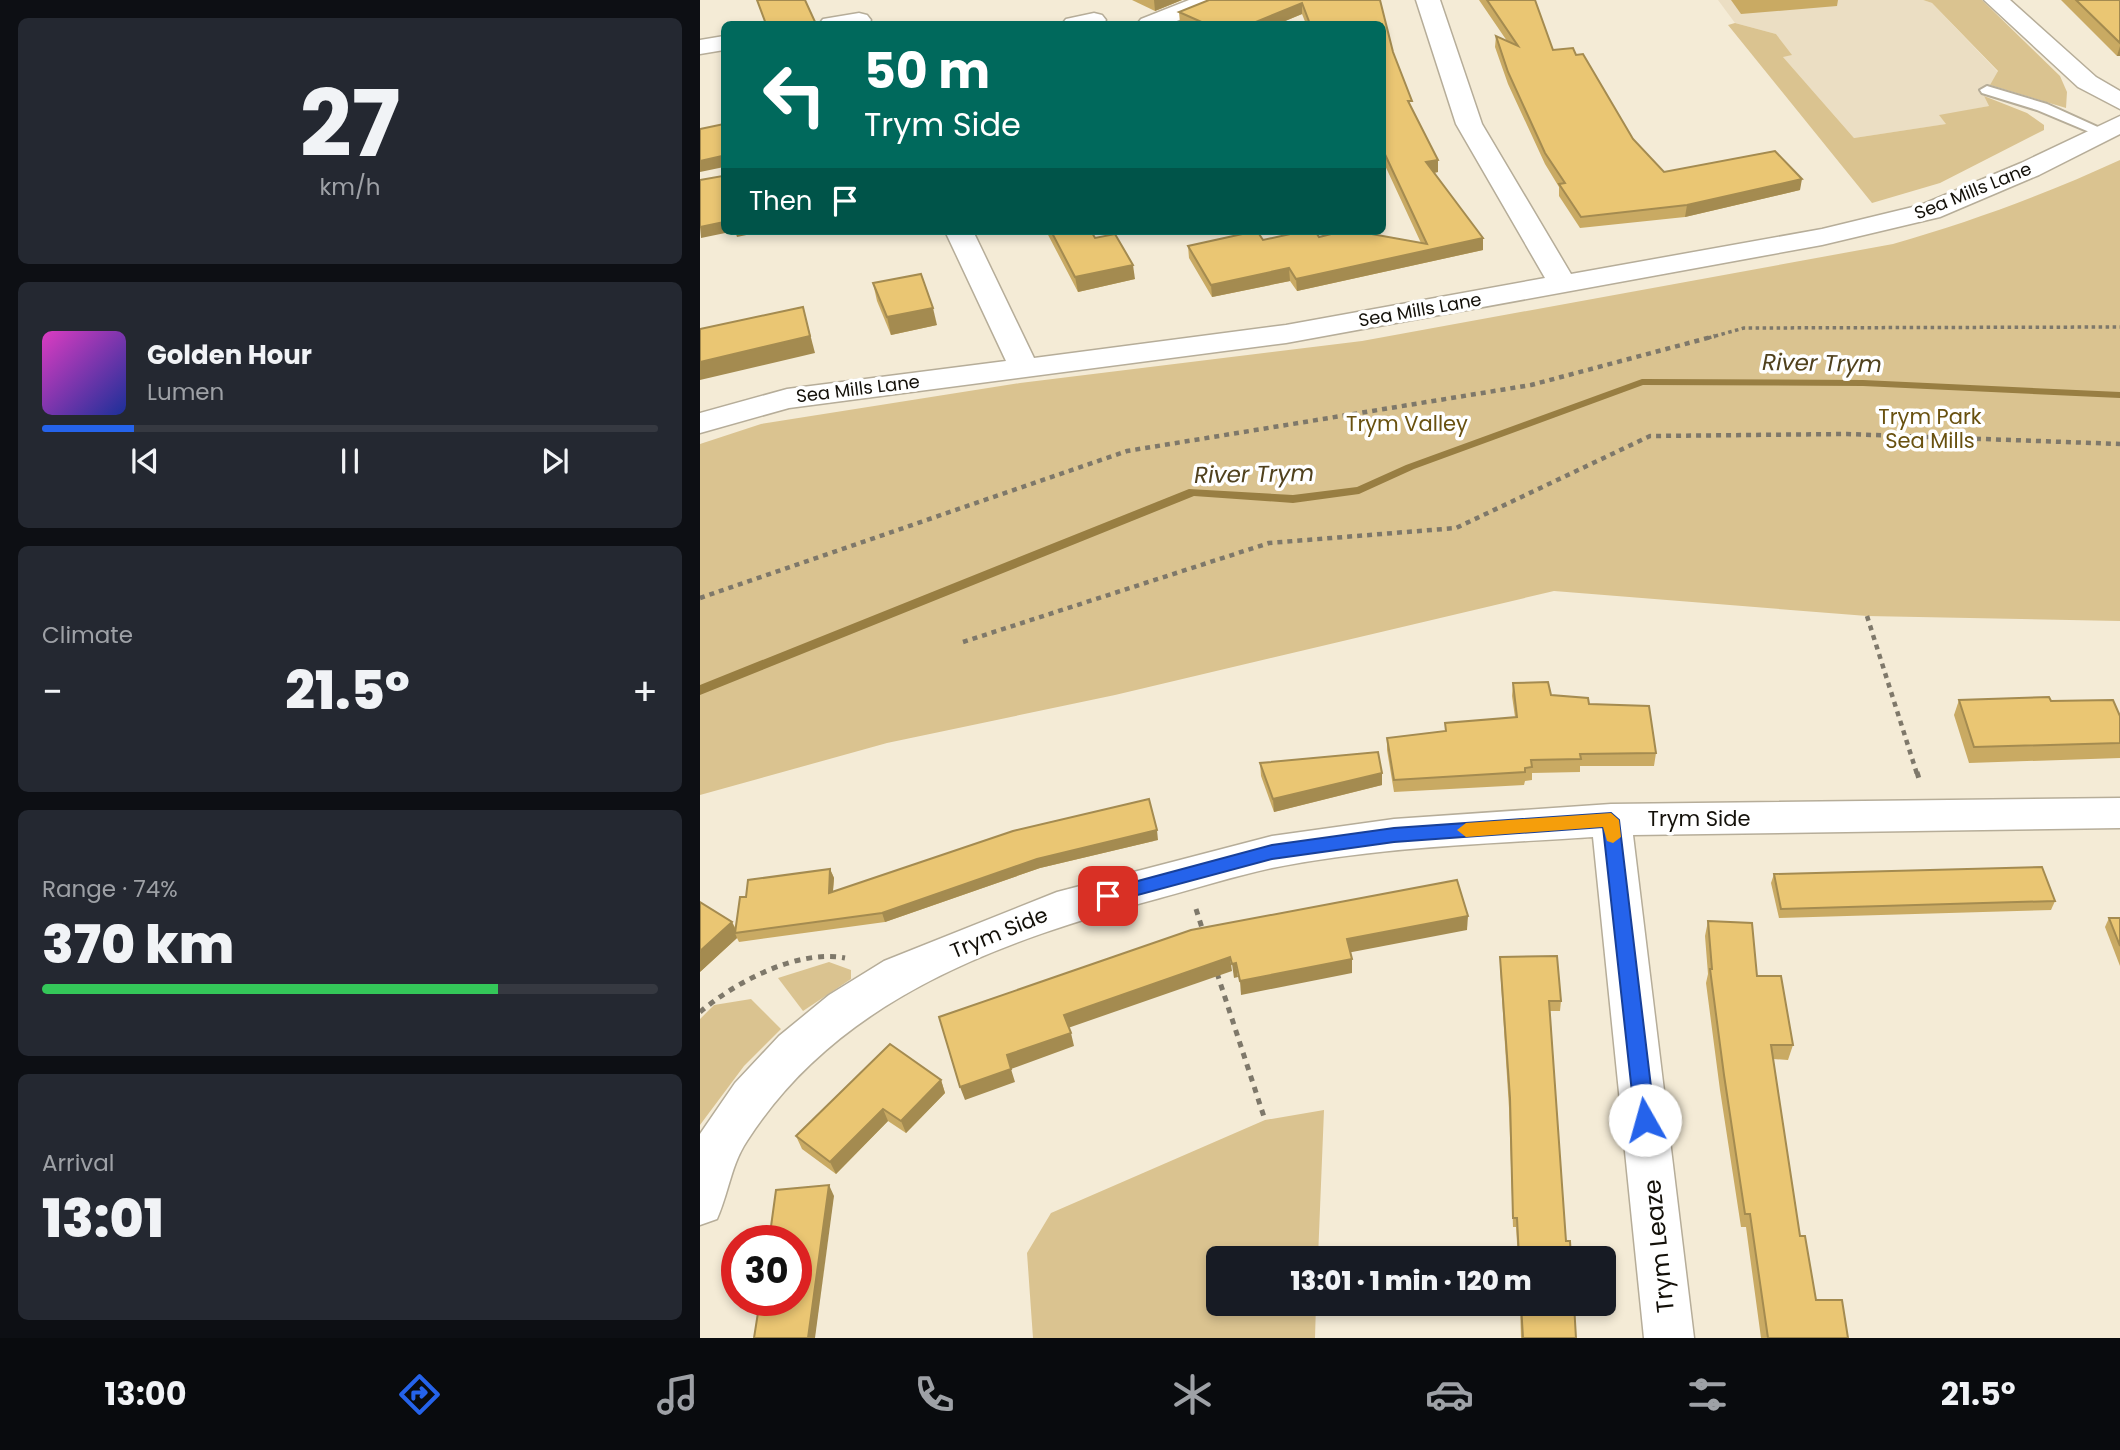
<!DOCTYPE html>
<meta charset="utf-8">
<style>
body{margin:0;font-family:Poppins,sans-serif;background:#242831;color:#f1f3f6;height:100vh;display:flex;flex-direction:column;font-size:26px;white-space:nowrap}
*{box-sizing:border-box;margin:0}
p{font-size:23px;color:#9ea1a6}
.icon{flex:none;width:38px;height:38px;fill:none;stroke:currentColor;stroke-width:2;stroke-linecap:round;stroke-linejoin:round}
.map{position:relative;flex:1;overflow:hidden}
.drawer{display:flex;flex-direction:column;gap:18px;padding:18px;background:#0d0f14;width:700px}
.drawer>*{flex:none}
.top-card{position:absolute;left:21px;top:21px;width:665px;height:214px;border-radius:10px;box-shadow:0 4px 10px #0003;background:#00695c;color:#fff;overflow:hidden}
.speed{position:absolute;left:21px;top:1225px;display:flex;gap:14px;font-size:35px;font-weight:700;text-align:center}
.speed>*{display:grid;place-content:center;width:91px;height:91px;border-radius:50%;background:#171b24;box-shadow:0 4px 10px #0003;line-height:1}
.speed .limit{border:10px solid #d22;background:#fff;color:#111}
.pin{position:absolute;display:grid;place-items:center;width:60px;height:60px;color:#fff;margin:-30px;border-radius:14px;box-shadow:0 4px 10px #0006}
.me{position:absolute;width:77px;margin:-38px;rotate:353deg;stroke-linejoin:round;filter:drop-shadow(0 0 5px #0008)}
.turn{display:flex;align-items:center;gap:24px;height:147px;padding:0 28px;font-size:32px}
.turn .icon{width:91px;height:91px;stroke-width:2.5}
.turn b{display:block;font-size:49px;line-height:60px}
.then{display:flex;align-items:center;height:66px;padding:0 28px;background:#0003;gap:14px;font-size:26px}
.big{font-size:52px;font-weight:800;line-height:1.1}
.drawer .card{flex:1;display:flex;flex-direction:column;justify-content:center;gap:10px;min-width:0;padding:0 24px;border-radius:10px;background:#242831}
.drawer .dial{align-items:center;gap:0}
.dial b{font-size:91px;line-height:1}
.song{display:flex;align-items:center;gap:21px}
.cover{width:84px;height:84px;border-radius:10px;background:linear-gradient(135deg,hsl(310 70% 55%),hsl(230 70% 35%))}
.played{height:7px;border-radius:4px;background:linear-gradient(90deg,#2563eb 15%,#363941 15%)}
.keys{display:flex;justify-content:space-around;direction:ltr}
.heat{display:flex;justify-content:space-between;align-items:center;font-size:38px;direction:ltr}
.charge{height:10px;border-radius:5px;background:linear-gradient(90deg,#34c759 74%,#363941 0)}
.trip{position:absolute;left:506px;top:1246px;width:410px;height:70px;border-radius:10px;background:#171b24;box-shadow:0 4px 10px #0003;font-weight:800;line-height:70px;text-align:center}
.tabs{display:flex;height:112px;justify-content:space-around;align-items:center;background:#090b0e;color:#9ea1a6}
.tabs .icon{width:49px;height:49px}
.tabs .selected{color:#2563eb}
.tabs b{font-size:32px;color:#f1f3f6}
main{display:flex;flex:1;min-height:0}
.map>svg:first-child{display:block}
.built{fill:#ebdec3}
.green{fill:#dac390}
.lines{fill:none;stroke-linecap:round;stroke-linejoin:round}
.stream{fill:#987e42;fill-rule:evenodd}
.lane-casing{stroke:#b6ad99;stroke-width:4}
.street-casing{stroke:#b6ad99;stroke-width:3}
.path-far2{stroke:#7e786a;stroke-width:3.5;stroke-dasharray:3.5 3.5;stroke-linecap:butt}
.path-far1{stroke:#7e786a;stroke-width:4.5;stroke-dasharray:5 5;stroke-linecap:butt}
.path{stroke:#7e786a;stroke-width:5;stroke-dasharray:6 6;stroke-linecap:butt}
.lane{fill:#fff;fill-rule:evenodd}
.street{fill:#fff;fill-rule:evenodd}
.wall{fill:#c9aa63}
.shaded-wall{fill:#a48b50}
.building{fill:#eac673;stroke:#a48b50;stroke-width:2}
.route{fill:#2563eb;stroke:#184099;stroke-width:2}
.slow{fill:#f59e0b}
.labels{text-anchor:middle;stroke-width:7;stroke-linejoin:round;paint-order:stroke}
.far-street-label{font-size:18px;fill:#131009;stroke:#fff}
.park-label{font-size:21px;fill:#695110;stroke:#fff}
.street-label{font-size:21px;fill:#131009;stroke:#fff}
.water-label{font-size:23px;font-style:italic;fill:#50411d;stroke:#fff}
.near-street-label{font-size:24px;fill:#131009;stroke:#fff}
</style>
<main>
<section class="drawer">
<div class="card dial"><b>27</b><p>km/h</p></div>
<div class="card">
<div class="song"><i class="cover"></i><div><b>Golden Hour</b><p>Lumen</p></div></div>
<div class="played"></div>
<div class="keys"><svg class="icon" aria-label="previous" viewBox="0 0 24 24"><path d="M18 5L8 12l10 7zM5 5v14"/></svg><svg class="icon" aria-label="pause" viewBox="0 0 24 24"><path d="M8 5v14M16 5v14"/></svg><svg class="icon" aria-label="next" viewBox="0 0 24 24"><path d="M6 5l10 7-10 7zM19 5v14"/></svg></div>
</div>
<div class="card"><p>Climate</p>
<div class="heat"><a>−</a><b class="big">21.5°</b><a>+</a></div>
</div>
<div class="card"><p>Range · 74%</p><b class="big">370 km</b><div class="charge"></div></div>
<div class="card"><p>Arrival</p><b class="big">13:01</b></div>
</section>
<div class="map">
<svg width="1420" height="1338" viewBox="0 0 1420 1338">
<rect width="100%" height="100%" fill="#f4ebd6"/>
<path class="built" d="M 1018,0 L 1223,0 L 1232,3 L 1298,72 L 1284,96 L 1289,106 L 1240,116 L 1247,124 L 1154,138 L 1082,56 L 1091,55 L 1076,34 L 1035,23 Z"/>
<g class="green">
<path d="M 1223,0 L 1282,0 L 1360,76 L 1367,92 L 1366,108 L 1290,85 L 1298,71 L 1232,3 Z"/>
<path d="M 1035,23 L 1076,34 L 1092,55 L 1083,57 L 1154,138 L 1246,124 L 1239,115 L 1289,106 L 1284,96 L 1327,113 L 1344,125 L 1344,130 L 1240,183 L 1172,203 L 1028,25 Z"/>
<path d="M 1420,160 L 1420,621 L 1167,616 L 854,591 L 415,695 L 187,743 L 0,795 L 0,444 L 61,424 L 320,383 L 662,341 L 1193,244 C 1271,222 1346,194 1420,160 Z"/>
<path d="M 129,962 L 151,970 L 151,979 L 103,1011 L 78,978 Z"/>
<path d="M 51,999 L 81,1029 L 44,1066 L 0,1125 L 0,1019 L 14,1005 Z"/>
<path d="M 624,1110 L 618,1258 L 518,1258 L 518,1304 L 616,1304 L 615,1338 L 333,1338 L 327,1253 L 351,1213 L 565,1120 Z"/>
</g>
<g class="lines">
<path class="stream" d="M 942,379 L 1163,380 L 1420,392 L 1420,398 L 1163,386 L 943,385 L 714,469 L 659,494 L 593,503 L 494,496 L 0,695 L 0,685 L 489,489 L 593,495 L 657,487 L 706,465 Z"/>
<defs>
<path id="lane" d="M 1287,86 L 1347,104 L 1411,133 L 1399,136 L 1337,110 L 1282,93 L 1280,90 Z"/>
<g id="street">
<path d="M 489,0 L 522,0 L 518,5 L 469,24 L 437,24 L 441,19 Z"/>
<path d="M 716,0 L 740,0 L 782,124 L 871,274 L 1122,229 L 1221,205 L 1321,163 L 1420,116 L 1420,134 L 1339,175 L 1240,217 L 1122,245 L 586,343 L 89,408 L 0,433 L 0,413 L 87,389 L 306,361 L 245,231 L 273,231 L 334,358 L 586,325 L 845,278 L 756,124 Z"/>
<path d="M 1284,0 L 1310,0 L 1396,77 L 1420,91 L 1420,109 L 1378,87 Z"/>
<path d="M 159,13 L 167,15 L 171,20 L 168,24 L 119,24 L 123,19 Z"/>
<path d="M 394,13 L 402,15 L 406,20 L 403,24 L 362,24 L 366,19 Z"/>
<path d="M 24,36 L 24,50 L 0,54 L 0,40 Z"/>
<path d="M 1420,798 L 1420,828 L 933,835 L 994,1338 L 944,1338 L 893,837 C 786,844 677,847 572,868 C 535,876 497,888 460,898 C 303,940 139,997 47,1141 C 31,1165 29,1192 17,1219 L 0,1225 L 0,1134 L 35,1083 L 79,1036 L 129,995 L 184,961 L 357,892 L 572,836 L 694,819 L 911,804 Z"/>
</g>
</defs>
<use href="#lane" class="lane-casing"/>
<use href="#street" class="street-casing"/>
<path class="path-far2" d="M 1008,338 L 1044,328 L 1420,327"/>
<g class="path-far1">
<path d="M 0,598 L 427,451 L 831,385 L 1015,336"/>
<path d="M 1167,616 L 1217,774"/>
<path d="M 263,642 L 569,543 L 756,528 L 950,436 L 1147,434 L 1420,444"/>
</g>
<g class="path">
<path d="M 1217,772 L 1219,779"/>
<path d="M 496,909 L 503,931"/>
<path d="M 517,973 L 565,1120"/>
<path d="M 0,1012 C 36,982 97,949 145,958"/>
</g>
<use href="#lane" class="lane"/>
<use href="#street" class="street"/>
</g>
<g class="wall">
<path d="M 432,0 L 482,0 L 455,11 Z"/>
<path d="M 509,0 L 680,0 L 693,52 L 712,110 L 738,160 L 738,172 L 734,173 L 783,250 L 597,291 L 590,281 L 512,297 L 489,258 L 488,246 L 619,237 L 721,243 L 682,159 L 682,24 L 606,24 L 602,14 L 578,24 L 483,24 L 480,23 L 479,12 Z"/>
<path d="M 779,0 L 835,0 L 853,50 L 876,55 L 933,139 L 964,172 L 1100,190 L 985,217 L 880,228 L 859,196 L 859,187 L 845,164 L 808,84 L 795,47 L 796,36 L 807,41 Z"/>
<path d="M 1031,0 L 1138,0 L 1137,6 L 1041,14 Z"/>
<path d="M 1361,0 L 1420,0 L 1420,56 L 1417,56 Z"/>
<path d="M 346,231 L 391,231 L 395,238 L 435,279 L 378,292 Z"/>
<path d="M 173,283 L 237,325 L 191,335 L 177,301 Z"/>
<path d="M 813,683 L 851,695 L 889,704 L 956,753 L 954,766 L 880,766 L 880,772 L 832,773 L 832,780 L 825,781 L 824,785 L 694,792 L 687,750 L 687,738 L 745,731 L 745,723 L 815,717 L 812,696 Z"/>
<path d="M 1259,700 L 1351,701 L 1420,716 L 1420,758 L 1269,763 L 1254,715 Z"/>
<path d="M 560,763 L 682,773 L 682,785 L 574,812 L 561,776 Z"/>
<path d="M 458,840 L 340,868 L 185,922 L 39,942 L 37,938 L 0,972 L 32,922 L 36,929 L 46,897 L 130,869 L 134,878 L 133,891 Z"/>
<path d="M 1074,874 L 1355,901 L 1351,910 L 1079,918 L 1071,883 Z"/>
<path d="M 1409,918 L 1420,918 L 1420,966 L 1405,927 Z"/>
<path d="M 1008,921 L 1057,976 L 1093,1045 L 1088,1060 L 1073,1059 L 1100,1236 L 1116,1300 L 1148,1338 L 1061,1338 L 1046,1227 L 1041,1227 L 1020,1090 L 1006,983 L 1008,974 L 1005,936 Z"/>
<path d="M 800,957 L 861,1001 L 860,1011 L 850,1011 L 866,1241 L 871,1258 L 818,1258 L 816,1227 L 813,1227 L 809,1108 L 800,967 Z"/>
<path d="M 241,1080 L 245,1093 L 206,1133 L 188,1121 L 136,1174 L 102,1149 L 96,1136 Z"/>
<path d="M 820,1304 L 874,1304 L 876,1338 L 821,1338 Z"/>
</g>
<g class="shaded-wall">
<path d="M 454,0 L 482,0 L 455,11 Z"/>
<path d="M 602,3 L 602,14 L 578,24 L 551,24 Z"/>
<path d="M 1420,46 L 1420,56 L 1417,56 Z"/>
<path d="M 22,156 L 24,167 L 0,172 L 0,161 Z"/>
<path d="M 738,160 L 738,172 L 726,174 L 726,162 Z"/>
<path d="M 1102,179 L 1100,190 L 985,217 L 987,205 Z"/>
<path d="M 24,222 L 24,231 L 65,231 L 37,237 L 35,231 L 1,238 L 0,227 Z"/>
<path d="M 783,238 L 783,250 L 597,291 L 596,279 Z"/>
<path d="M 433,265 L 435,279 L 378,292 L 375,277 Z"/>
<path d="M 589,268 L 590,281 L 512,297 L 511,285 Z"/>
<path d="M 103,307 L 115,353 L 0,380 L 0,362 Z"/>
<path d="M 233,308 L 237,325 L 191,335 L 187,317 Z"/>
<path d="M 682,773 L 682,785 L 574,812 L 573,799 Z"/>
<path d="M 457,830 L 458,840 L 340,868 L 185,922 L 182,913 L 337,859 Z"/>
<path d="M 130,869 L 134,878 L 132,902 L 129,893 Z"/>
<path d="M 768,916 L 767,930 L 647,953 L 647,939 Z"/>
<path d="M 32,922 L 37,933 L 35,933 L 37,938 L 0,972 L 0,951 Z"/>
<path d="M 530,957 L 532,971 L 368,1028 L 364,1015 Z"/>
<path d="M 652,959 L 652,973 L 541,995 L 540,981 Z"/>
<path d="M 536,963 L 538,977 L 534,978 L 532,964 Z"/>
<path d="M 371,1033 L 374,1046 L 311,1069 L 315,1082 L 265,1100 L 260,1087 L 307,1055 Z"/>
<path d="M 241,1080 L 245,1093 L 206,1133 L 201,1121 Z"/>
<path d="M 183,1109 L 188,1121 L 136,1174 L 130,1162 Z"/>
<path d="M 129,1185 L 134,1196 L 115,1338 L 108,1338 Z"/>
</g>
<g class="building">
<path d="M 57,0 L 105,0 L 116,24 L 66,24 Z"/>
<path d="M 509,0 L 680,0 L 693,52 L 712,101 L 708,101 L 738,160 L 726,162 L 783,238 L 596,279 L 589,268 L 511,285 L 488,246 L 556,231 L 557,231 L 563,240 L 604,231 L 615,231 L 619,237 L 643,231 L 655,231 L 727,244 L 682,148 L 682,24 L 610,24 L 602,3 L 551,24 L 506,24 L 479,12 Z"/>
<path d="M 787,0 L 835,0 L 853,50 L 873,48 L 876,55 L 883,54 L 933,139 L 964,172 L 1075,151 L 1102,179 L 987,205 L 881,217 L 859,184 L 865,183 L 845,153 L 808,72 L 796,36 L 818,46 Z"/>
<path d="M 1376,0 L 1420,0 L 1420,43 Z"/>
<path d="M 24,124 L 24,222 L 0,227 L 0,180 L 23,176 L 22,156 L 0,161 L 0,129 Z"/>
<path d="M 351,231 L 391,231 L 395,238 L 415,234 L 433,265 L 375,277 Z"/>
<path d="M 221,274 L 233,308 L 187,317 L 173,283 Z"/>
<path d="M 103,307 L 110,336 L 0,362 L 0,329 Z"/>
<path d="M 848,682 L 851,695 L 888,698 L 889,704 L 949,706 L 956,753 L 880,754 L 881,759 L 831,760 L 832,767 L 825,768 L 825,772 L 694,780 L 687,738 L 746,731 L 745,723 L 817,717 L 813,683 Z"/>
<path d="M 1349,697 L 1351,701 L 1413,700 L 1420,716 L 1420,743 L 1274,747 L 1259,700 Z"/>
<path d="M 678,752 L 682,773 L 573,799 L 560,763 Z"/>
<path d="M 449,799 L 457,830 L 337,859 L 182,913 L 35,933 L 40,897 L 46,897 L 48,880 L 130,869 L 129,893 L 313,831 Z"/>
<path d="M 1342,867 L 1355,901 L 1081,909 L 1074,874 Z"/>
<path d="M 757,880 L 768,916 L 647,939 L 652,959 L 540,981 L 536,963 L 532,964 L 530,957 L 364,1015 L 371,1033 L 307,1055 L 311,1069 L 260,1087 L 239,1017 L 491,930 Z"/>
<path d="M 0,902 L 32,922 L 0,951 Z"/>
<path d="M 1409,918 L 1420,918 L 1420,946 Z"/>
<path d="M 1008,921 L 1052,923 L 1057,976 L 1081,976 L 1093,1045 L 1071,1045 L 1100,1236 L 1105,1236 L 1116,1300 L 1142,1300 L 1148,1338 L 1068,1338 L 1050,1214 L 1045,1214 L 1024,1075 L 1010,969 L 1012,969 Z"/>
<path d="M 857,956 L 861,1001 L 849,1001 L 866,1241 L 870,1241 L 871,1258 L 819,1258 L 817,1218 L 813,1218 L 810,1098 L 800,957 Z"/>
<path d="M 190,1044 L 241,1080 L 201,1121 L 183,1109 L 130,1162 L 96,1136 Z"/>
<path d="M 129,1185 L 108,1338 L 54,1338 L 60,1300 L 96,1300 L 96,1241 L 69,1241 L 76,1190 Z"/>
<path d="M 821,1304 L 874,1304 L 876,1338 L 823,1338 Z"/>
</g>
<path class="route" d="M 911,813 L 919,820 L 955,1120 L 952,1126 L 945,1129 L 938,1126 L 935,1120 L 903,827 L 694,842 L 572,859 L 408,903 L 399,896 L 408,889 L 572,845 L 694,828 Z"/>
<path class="slow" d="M 911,813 L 919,820 L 921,837 L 913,843 L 907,841 L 903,827 L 766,837 L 757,830 L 766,823 Z"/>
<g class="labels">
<g class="far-street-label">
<text transform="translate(1273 191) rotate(-22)" y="6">Sea Mills Lane</text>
<text transform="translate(720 310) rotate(-10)" y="6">Sea Mills Lane</text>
<text transform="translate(158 389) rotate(-7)" y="6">Sea Mills Lane</text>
</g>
<g class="park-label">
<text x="1230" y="424">Trym Park<tspan x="1230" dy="24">Sea Mills</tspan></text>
<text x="707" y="431">Trym Valley</text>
</g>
<g class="street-label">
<text x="999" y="826">Trym Side</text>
<text transform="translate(299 933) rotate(-22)" y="7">Trym Side</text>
</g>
<g class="water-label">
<text transform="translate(1122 363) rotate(1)" y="8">River Trym</text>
<text transform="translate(554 474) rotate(-1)" y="8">River Trym</text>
</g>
<g class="near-street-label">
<text transform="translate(959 1246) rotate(-96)" y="8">Trym Leaze</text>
</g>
</g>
</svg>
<div class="speed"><div class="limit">30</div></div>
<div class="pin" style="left:408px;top:896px;background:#d93025"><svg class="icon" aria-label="arrive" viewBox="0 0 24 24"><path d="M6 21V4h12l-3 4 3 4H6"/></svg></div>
<svg class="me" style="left:945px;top:1120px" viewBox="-20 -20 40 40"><circle r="19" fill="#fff"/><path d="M0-13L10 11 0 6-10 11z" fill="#2563eb"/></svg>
<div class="trip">13:01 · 1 min · 120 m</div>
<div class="top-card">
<div class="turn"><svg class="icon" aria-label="left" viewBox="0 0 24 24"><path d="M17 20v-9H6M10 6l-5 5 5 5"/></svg><div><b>50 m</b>Trym Side</div></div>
<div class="then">Then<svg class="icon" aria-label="arrive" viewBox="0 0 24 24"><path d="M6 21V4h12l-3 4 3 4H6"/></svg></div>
</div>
</div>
</main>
<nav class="tabs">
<b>13:00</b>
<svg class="icon selected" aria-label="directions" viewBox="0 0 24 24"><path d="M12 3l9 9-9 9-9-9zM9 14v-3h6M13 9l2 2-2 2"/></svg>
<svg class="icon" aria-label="music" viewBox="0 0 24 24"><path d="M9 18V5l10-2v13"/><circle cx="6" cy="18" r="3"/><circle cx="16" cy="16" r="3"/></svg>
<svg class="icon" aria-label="phone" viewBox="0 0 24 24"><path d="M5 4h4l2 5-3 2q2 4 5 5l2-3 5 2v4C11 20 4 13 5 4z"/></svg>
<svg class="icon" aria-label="climate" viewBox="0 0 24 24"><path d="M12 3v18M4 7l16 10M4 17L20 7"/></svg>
<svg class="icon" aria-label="car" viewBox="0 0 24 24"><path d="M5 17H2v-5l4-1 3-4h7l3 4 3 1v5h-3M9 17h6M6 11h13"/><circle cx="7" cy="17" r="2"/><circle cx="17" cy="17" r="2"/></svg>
<svg class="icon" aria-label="filters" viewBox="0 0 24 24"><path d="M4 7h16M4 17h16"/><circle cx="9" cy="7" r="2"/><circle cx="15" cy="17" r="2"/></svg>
<b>21.5°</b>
</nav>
